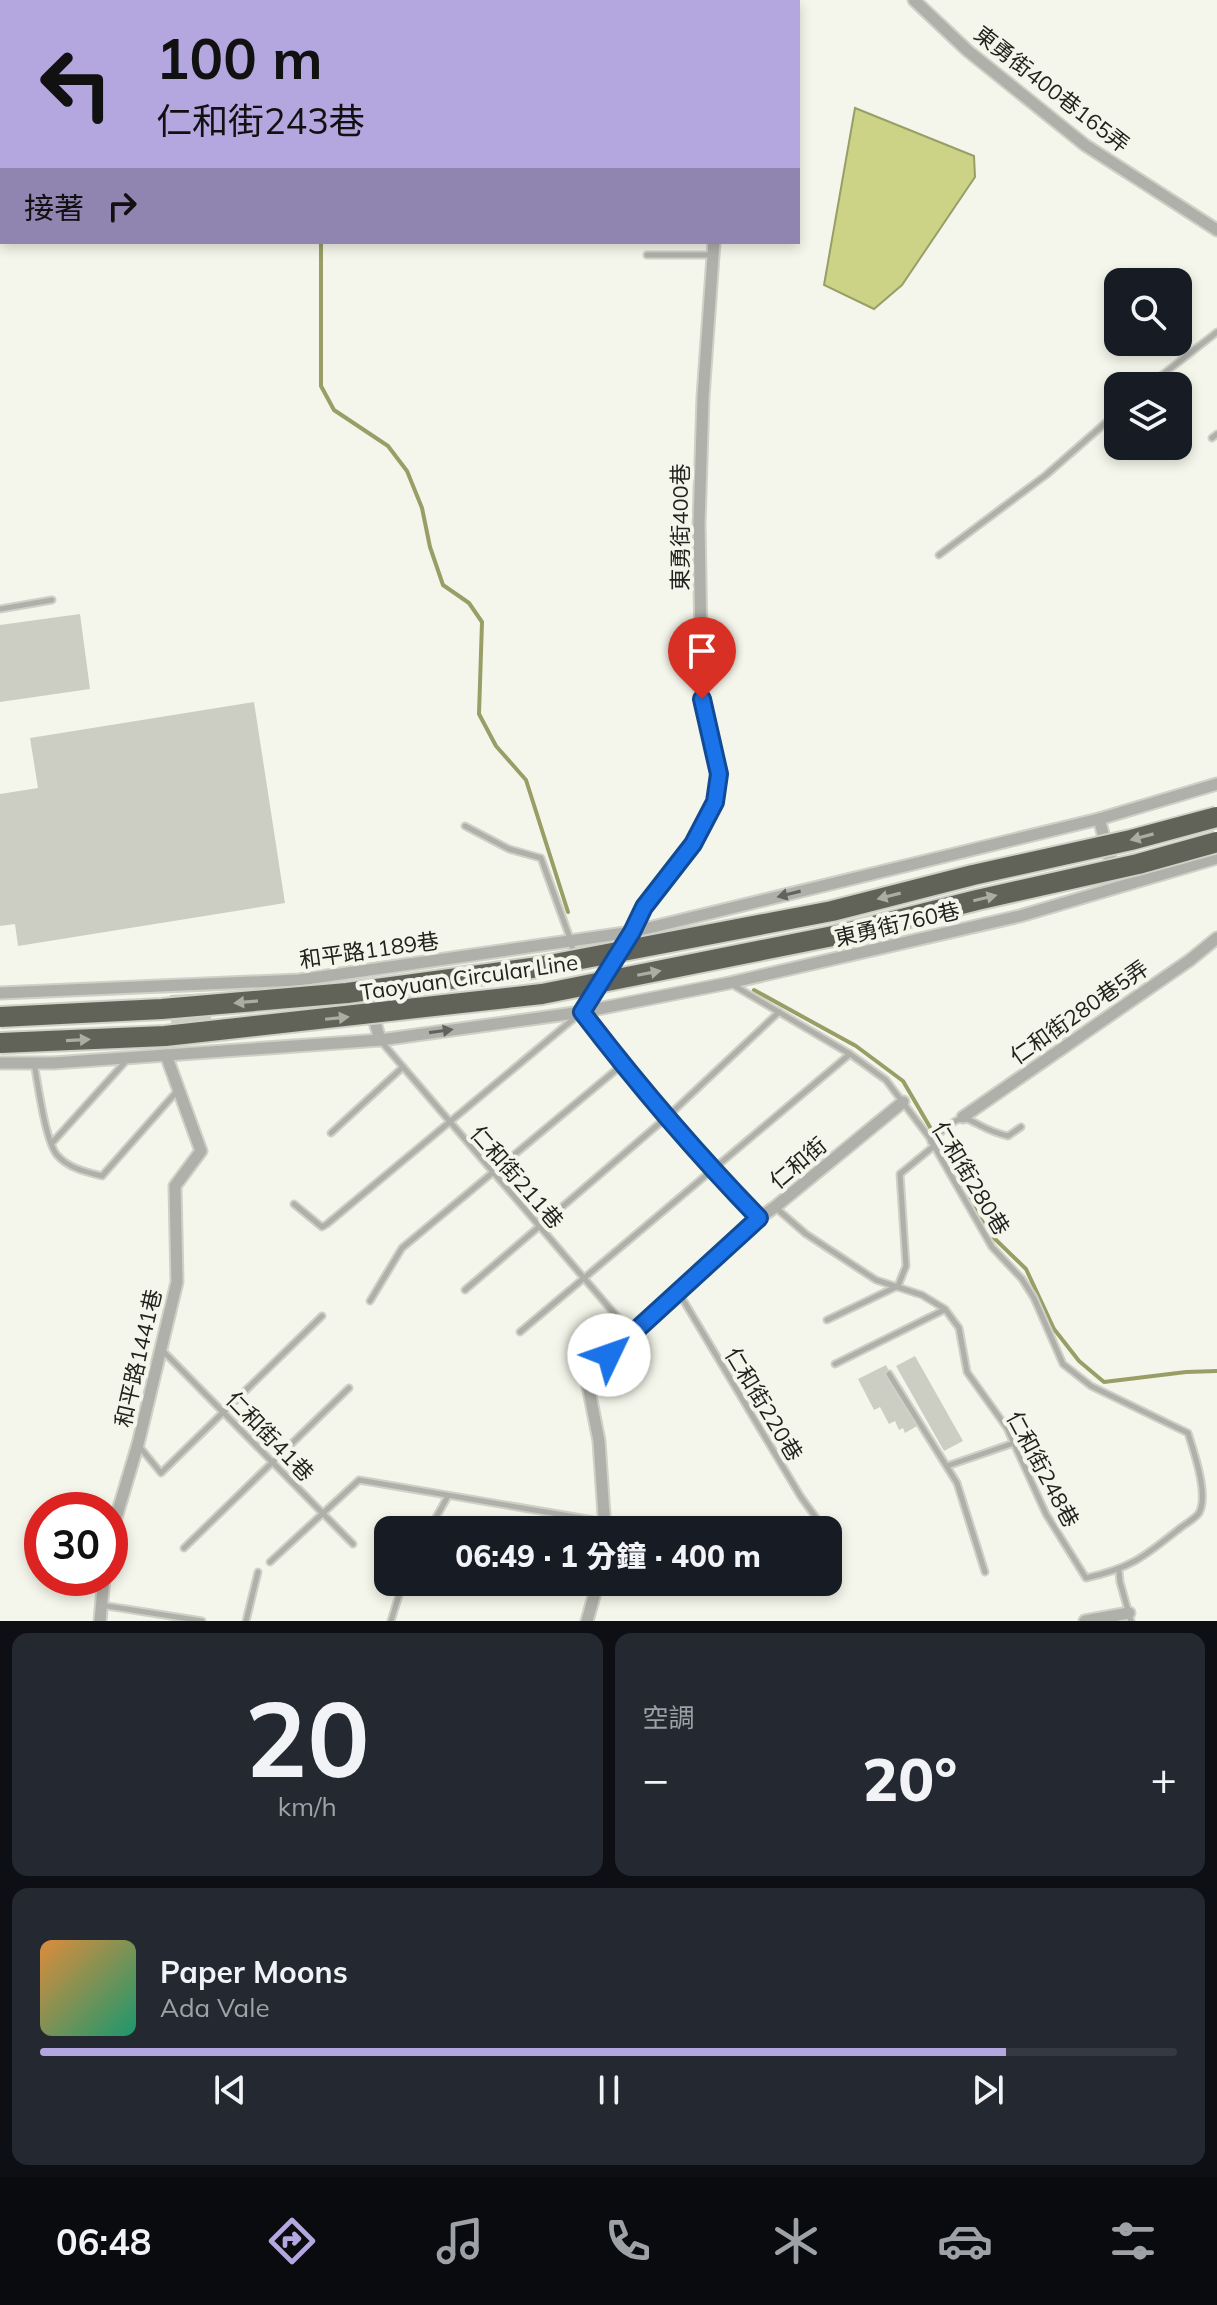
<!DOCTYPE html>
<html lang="zh-TW">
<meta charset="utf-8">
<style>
body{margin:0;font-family:Mulish,"Noto Sans TC",sans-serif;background:#242831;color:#f1f3f6;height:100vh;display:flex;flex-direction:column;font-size:30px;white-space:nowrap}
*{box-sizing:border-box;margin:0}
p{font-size:26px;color:#9ea1a6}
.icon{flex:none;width:44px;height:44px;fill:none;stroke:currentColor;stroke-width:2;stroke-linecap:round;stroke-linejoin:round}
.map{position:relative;height:1621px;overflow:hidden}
.details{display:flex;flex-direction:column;gap:12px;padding:12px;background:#0d0f14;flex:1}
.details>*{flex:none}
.banner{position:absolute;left:0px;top:0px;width:800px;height:244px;box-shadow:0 4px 12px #0003;background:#b4a6de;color:#111;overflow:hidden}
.buttons{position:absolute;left:1104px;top:268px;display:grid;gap:16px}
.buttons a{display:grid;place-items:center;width:88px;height:88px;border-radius:16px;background:#171b24;box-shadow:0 4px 12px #0003;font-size:40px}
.speed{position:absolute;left:24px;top:1492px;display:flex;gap:16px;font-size:40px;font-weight:700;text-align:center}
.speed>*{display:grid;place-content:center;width:104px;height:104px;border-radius:50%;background:#171b24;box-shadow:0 4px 12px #0003;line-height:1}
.speed .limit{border:12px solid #d22;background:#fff;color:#111}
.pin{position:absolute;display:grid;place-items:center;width:68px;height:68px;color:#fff;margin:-82px -34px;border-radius:50% 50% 50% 0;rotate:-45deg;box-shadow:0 0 8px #0007}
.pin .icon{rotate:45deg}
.me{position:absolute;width:88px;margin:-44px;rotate:48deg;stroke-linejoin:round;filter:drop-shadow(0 0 6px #0008)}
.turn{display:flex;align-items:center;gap:28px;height:168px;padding:0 24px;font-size:36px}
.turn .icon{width:104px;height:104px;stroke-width:2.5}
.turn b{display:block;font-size:56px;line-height:68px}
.then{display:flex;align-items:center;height:76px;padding:0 24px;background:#0003;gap:16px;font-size:30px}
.big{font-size:60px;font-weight:800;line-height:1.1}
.details .card{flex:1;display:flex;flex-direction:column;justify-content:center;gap:12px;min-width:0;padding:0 28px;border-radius:16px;background:#242831}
.details .dial{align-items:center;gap:0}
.dial b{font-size:104px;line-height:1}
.song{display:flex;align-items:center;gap:24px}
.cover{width:96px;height:96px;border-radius:12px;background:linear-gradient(135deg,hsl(30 70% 55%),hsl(160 70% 35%))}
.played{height:8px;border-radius:4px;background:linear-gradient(90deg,#b4a6de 85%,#363941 85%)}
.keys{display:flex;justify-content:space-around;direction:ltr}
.heat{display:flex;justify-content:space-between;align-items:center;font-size:44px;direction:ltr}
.details .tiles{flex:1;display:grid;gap:12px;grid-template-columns:1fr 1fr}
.card:last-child{grid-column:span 2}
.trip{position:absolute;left:374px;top:1516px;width:468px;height:80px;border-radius:16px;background:#171b24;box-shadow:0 4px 12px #0003;font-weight:800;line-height:80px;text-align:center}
.tab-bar{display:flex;height:128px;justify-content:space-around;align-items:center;background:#090b0e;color:#9ea1a6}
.tab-bar .icon{width:56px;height:56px}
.tab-bar .current{color:#b4a6de}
.tab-bar b{font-size:36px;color:#f1f3f6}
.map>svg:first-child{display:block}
.water{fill:#ccd286;stroke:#999e67;stroke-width:2}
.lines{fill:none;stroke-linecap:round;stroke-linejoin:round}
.stream{stroke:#999e67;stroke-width:4}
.building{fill:#cdcec3}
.service-casing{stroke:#cfd0c6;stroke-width:9}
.minor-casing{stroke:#cfd0c6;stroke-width:15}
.service{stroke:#b0b0ab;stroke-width:5}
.minor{stroke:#b0b0ab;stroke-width:11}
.motorway-bridge-casing{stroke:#cfd0c6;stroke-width:24;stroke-linecap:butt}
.motorway-bridge{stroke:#616258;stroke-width:20}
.oneway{fill:#abaca2}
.oneway2{fill:#62625e}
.route-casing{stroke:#114b97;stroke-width:20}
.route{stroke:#1a73e8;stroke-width:14}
.labels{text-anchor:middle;stroke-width:8;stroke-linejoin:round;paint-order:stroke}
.street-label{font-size:22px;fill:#22231f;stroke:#f5f6eb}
</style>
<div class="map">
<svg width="1217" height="1621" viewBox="0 0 1217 1621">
<rect width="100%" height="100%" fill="#f5f6eb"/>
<path class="water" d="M 855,108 L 974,156 L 975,177 L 902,285 L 874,309 L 824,285 Z"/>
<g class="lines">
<g class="stream">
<path d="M 461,2 L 461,0"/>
<path d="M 321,242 L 321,386 L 334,410 L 388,446 L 407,471 L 422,508 L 430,547 L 443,585 L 469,603 L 482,622 L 479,714 L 496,746 L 526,780 L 568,912"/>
<path d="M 754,990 L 856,1046 L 903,1081 L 934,1134"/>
<path d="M 938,1141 L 979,1217 L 995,1239 L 1026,1269 L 1054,1329 L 1079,1361 L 1104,1382 L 1186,1372 L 1217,1371"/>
</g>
</g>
<g class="building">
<path d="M 80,614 L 90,689 L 0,702 L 0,625 Z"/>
<path d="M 254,702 L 285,903 L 18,946 L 15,924 L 0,926 L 0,794 L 38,788 L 30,738 Z"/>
<path d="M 210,993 L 212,1042 L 172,1044 L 170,995 Z"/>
<path d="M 915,1356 L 963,1441 L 944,1451 L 896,1366 Z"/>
<path d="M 886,1365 L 917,1426 L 905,1433 L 903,1428 L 899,1430 L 895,1421 L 889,1424 L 880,1407 L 874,1410 L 858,1379 Z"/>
</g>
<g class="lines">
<defs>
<g id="service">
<path d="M 647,255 L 712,255"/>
<path d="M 1148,386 L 1217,332"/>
<path d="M 1212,438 L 1217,434"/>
<path d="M 939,555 L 1046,475 L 1118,412"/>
<path d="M 0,609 L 52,600"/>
<path d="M 465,826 L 509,849 L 541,858 L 571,941 L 574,956"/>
<path d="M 733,985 L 850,1054 L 886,1080 L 929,1137 L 992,1247 L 1022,1279 L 1034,1298 L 1063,1364 L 1091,1386 L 1188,1433 C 1194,1452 1209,1495 1199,1513 C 1195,1519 1185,1524 1179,1529 C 1144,1557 1131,1568 1086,1578 L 1046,1514 L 1007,1428 L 967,1372 L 959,1328 L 945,1309 L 922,1295 L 876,1280 L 806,1234 L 776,1208"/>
<path d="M 380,1040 L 631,1333"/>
<path d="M 34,1063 C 38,1084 45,1140 57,1155 C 68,1168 86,1172 102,1176 L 179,1089"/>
<path d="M 331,1133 L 403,1067"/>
<path d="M 931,1142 C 971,1100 963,1126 1008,1136 L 1021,1127"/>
<path d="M 52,1143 L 126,1061"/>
<path d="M 294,1204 L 322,1227 L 327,1224 L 577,1016"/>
<path d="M 465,1290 L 667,1117 L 779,1012"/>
<path d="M 679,1293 L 801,1497 L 825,1530"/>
<path d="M 370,1301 L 402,1248 L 622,1065"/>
<path d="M 827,1320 L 898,1286 L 906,1266 L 900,1174 L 934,1146"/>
<path d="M 520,1332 L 850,1054"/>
<path d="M 163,1351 L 353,1544"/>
<path d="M 835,1364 L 944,1310"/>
<path d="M 889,1374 L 957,1483 L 985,1572"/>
<path d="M 139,1446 L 161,1473 L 322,1316"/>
<path d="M 947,1466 L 1014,1443"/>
<path d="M 429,1530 L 448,1496"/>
<path d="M 184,1548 L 349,1388"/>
<path d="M 270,1562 L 359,1480 L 605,1522"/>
<path d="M 1119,1571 L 1120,1582 L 1131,1621"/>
<path d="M 101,1605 L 202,1621"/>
<path d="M 246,1621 L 258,1572"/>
<path d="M 391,1621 L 403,1582"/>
</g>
<g id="minor">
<path d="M 914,0 L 968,51 L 1085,145 L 1217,230"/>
<path d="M 754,2 L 754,0"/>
<path d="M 1099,819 L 1114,873"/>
<path d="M 631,933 L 644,907 L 693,844 L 715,802 L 719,774 L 702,699 L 699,524 L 703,397 L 714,242"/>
<path d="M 365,986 L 380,1040"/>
<path d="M 0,993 L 299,980 L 632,932 L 1099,819 L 1217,784"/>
<path d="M 582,1012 L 619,951"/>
<path d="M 582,1012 L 667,1117 L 759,1218"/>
<path d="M 0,1063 L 53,1063 L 380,1040 L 582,1012 L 729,983 L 1020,916 L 1217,858"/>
<path d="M 963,1117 L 1190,960 L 1217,938"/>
<path d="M 605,1530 L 599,1441 L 586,1375 L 759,1218 L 775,1207 L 903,1102"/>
<path d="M 110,1538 L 138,1444 L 177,1282 L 175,1186 L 201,1151 L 166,1055"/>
<path d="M 100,1621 L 104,1578"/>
<path d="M 587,1621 L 598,1582"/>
<path d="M 1085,1621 L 1129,1613"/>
</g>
</defs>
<use href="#service" class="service-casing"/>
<use href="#minor" class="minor-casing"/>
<use href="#service" class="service"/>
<use href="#minor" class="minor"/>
<defs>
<g id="motorway-bridge">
<path d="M 0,1017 L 162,1009 L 347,993 L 539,967 L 832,911 L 973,875 L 1131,840 L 1217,817"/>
<path d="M 0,1043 L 165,1036 L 542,994 L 838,935 L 977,900 L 1138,864 L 1217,842"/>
</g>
</defs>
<use href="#motorway-bridge" class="motorway-bridge-casing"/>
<use href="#motorway-bridge" class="motorway-bridge"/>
</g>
<defs><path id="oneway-solid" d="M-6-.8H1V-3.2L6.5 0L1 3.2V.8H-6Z" transform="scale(2)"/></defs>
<g class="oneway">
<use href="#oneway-solid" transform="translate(1142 837) rotate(165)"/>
<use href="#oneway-solid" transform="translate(889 896) rotate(166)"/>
<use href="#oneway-solid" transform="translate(985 898) rotate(-13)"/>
<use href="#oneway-solid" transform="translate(649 973) rotate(-11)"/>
<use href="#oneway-solid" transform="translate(246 1002) rotate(175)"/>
<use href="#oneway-solid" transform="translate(337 1018) rotate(-6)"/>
<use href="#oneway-solid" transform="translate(78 1040) rotate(-3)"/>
</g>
<g class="oneway2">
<use href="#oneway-solid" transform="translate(789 894) rotate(166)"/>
<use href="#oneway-solid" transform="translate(441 1031) rotate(-8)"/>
</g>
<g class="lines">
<defs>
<path id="route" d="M 609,1355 L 759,1218 C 696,1153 637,1084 582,1012 L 632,932 L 644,907 L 693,844 L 715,802 L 719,774 L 702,699"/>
</defs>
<use href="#route" class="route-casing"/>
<use href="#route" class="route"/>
</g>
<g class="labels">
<g class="street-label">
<text transform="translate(1052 89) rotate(38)" y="8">東勇街400巷165弄</text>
<text transform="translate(680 527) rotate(-90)" y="8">東勇街400巷</text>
<text transform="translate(897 924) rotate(-13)" y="8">東勇街760巷</text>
<text transform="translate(369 950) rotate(-8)" y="8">和平路1189巷</text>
<text transform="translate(469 977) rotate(-8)" y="8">Taoyuan Circular Line</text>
<text transform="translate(1079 1012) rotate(-35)" y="8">仁和街280巷5弄</text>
<text transform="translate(798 1163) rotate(-40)" y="8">仁和街</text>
<text transform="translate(517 1177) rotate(49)" y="8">仁和街211巷</text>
<text transform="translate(971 1178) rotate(59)" y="8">仁和街280巷</text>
<text transform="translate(138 1358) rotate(-77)" y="8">和平路1441巷</text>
<text transform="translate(764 1404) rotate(59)" y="8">仁和街220巷</text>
<text transform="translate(270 1436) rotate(46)" y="8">仁和街41巷</text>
<text transform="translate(1043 1469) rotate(62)" y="8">仁和街248巷</text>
</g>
</g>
</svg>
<div class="buttons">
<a><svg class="icon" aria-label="search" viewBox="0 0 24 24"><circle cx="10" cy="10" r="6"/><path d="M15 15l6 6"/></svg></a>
<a><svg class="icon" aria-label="layers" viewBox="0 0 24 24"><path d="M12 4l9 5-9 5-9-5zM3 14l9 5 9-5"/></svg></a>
</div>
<div class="speed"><div class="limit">30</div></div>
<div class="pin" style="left:702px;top:699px;background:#d93025"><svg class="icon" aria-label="arrive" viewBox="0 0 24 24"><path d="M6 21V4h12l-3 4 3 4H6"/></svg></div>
<svg class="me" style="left:609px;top:1355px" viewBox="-20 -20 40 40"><circle r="19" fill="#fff"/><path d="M0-13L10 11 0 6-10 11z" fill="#1a73e8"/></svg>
<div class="trip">06:49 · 1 分鐘 · 400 m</div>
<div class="banner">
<div class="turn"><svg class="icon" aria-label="left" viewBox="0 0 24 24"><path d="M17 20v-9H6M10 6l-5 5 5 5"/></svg><div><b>100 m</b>仁和街243巷</div></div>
<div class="then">接著<svg class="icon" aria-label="right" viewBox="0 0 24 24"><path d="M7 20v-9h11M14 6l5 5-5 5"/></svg></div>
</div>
</div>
<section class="details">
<div class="tiles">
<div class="card dial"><b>20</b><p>km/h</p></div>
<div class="card"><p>空調</p>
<div class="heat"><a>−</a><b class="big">20°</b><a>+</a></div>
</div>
<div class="card">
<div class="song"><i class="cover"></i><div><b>Paper Moons</b><p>Ada Vale</p></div></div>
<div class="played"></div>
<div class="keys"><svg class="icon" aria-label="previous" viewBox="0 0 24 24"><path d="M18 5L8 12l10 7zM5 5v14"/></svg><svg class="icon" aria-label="pause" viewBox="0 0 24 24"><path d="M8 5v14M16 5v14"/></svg><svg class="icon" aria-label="next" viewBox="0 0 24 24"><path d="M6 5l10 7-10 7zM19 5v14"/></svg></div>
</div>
</div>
</section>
<nav class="tab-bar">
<b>06:48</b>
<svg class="icon current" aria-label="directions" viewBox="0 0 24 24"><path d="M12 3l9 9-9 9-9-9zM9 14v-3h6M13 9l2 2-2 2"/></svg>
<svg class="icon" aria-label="music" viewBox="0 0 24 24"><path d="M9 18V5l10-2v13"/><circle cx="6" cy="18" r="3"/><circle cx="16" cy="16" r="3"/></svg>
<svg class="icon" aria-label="phone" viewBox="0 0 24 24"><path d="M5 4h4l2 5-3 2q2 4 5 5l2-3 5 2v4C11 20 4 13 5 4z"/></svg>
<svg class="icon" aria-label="climate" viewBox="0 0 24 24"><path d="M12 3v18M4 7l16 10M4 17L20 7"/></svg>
<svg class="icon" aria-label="car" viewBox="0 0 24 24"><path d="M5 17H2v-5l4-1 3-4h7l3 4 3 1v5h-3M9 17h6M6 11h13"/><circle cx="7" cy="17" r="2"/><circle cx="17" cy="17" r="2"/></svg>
<svg class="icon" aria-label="filters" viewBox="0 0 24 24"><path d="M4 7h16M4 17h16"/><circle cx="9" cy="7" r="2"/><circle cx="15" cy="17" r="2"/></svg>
</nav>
